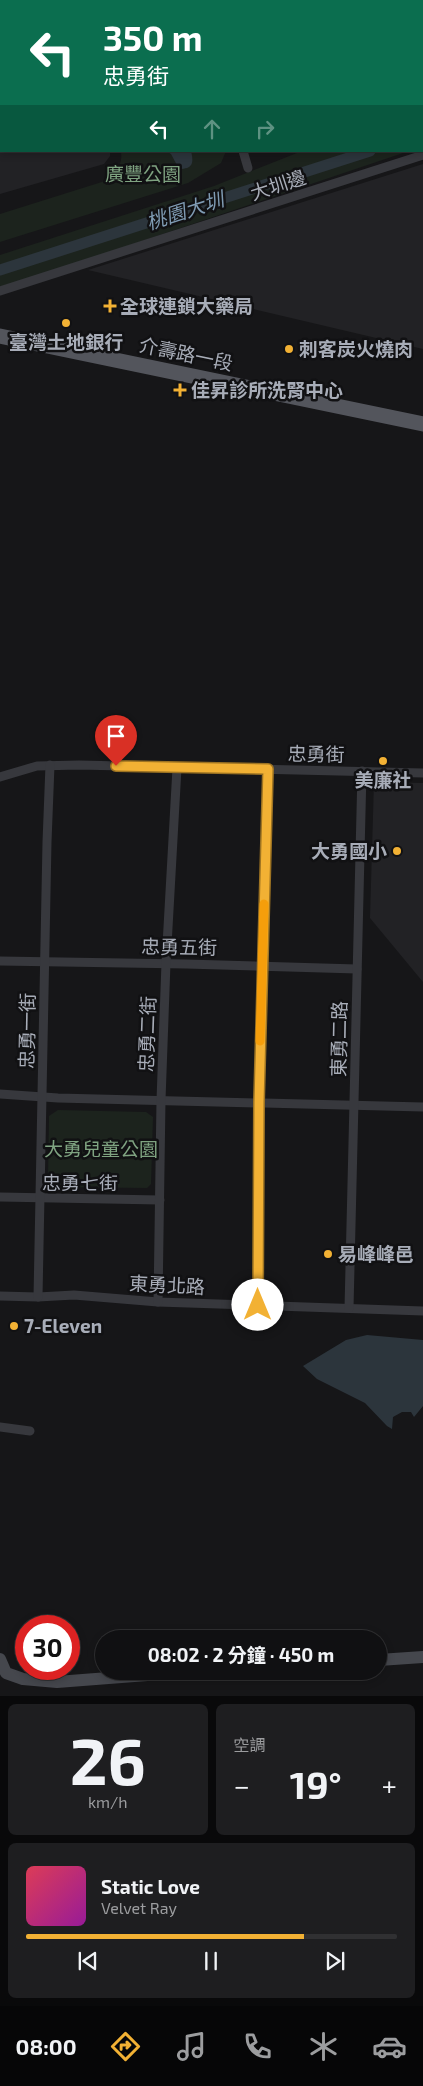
<!DOCTYPE html>
<html lang="zh-TW">
<meta charset="utf-8">
<style>
body{margin:0;font-family:"Exo 2","Noto Sans TC",sans-serif;background:#1e1e20;color:#f1f3f6;height:100vh;display:flex;flex-direction:column;font-size:19px;white-space:nowrap}
*{box-sizing:border-box;margin:0}
p{font-size:16px;color:#9c9d9f}
.icon{flex:none;width:28px;height:28px;fill:none;stroke:currentColor;stroke-width:2;stroke-linecap:round;stroke-linejoin:round}
.map{position:relative;height:1696px;overflow:hidden}
.sheet{display:flex;flex-direction:column;gap:8px;padding:8px;background:#09090a;flex:1}
.sheet>*{flex:none}
.banner{position:absolute;left:0px;top:0px;width:424px;height:152px;box-shadow:0 2px 8px #0003,0 0 0 1px #303032;background:#0b6e4f;color:#fff;overflow:hidden}
.speed{position:absolute;left:15px;top:1615px;display:flex;gap:10px;font-size:25px;font-weight:700;text-align:center}
.speed>*{display:grid;place-content:center;width:65px;height:65px;border-radius:50%;background:#101012;box-shadow:0 2px 8px #0003,0 0 0 1px #303032;line-height:1}
.speed .limit{border:8px solid #d22;background:#fff;color:#111}
.pin{position:absolute;display:grid;place-items:center;width:42px;height:42px;color:#fff;margin:-51px -21px;border-radius:50% 50% 50% 0;rotate:-45deg;box-shadow:0 0 5px #0007}
.pin .icon{rotate:45deg}
.me{position:absolute;width:55px;margin:-28px;rotate:0deg;stroke-linejoin:round;filter:drop-shadow(0 0 4px #0008)}
.turn{display:flex;align-items:center;gap:18px;height:105px;padding:0 20px;font-size:22px}
.turn .icon{width:65px;height:65px;stroke-width:2.5}
.turn b{display:block;font-size:35px;line-height:42px}
.lanes{display:flex;align-items:center;height:48px;padding:0 20px;background:#0003;justify-content:center;gap:25px;direction:ltr}
.lanes .off{opacity:.35}
.big{font-size:38px;font-weight:700;line-height:1.1}
.sheet .tile{flex:1;display:flex;flex-direction:column;justify-content:center;gap:8px;min-width:0;padding:0 18px;border-radius:8px;background:#1e1e20}
.sheet .dial{align-items:center;gap:0}
.dial b{font-size:65px;line-height:1}
.song{display:flex;align-items:center;gap:15px}
.cover{width:60px;height:60px;border-radius:8px;background:linear-gradient(135deg,hsl(350 70% 55%),hsl(300 70% 35%))}
.played{height:5px;border-radius:2px;background:linear-gradient(90deg,#f2b134 75%,#303032 75%)}
.keys{display:flex;justify-content:space-around;direction:ltr}
.heat{display:flex;justify-content:space-between;align-items:center;font-size:28px;direction:ltr}
.sheet .tiles{flex:1;display:grid;gap:8px;grid-template-columns:1fr 1fr}
.tile:last-child{grid-column:span 2}
.trip{position:absolute;left:95px;top:1630px;width:292px;height:50px;border-radius:25px;background:#101012;box-shadow:0 2px 8px #0003,0 0 0 1px #303032;font-weight:700;line-height:50px;text-align:center}
.dock{display:flex;height:80px;justify-content:space-around;align-items:center;background:#060607;color:#9c9d9f}
.dock .icon{width:35px;height:35px}
.dock .selected{color:#f2b134}
.dock b{font-size:22px;color:#f1f3f6}
.map>svg:first-child{display:block}
.built{fill:#222225}
.green{fill:#1c231d}
.water{fill:#2c353c}
.lines{fill:none;stroke-linecap:round;stroke-linejoin:round}
.canal{stroke:#2c353c;stroke-width:11}
.street{stroke:#37383d;stroke-width:9}
.secondary{stroke:#45474d;stroke-width:12}
.primary{stroke:#53555c;stroke-width:15}
.route-casing{stroke:#9d7322;stroke-width:12}
.route{stroke:#f2b134;stroke-width:9}
.slow{stroke:#f59e0b;stroke-width:9}
.poi-dot{fill:#f2b134;stroke:#111113;stroke-width:2}
.labels{text-anchor:middle;stroke-width:5;stroke-linejoin:round;paint-order:stroke}
.park-label{font-size:19px;fill:#7fa381;stroke:#111113}
.street-label{font-size:19px;fill:#a8adb8;stroke:#111113}
.poi-label{font-size:19px;font-weight:bold;fill:#a8adb8;stroke:#111113;text-anchor:start}
.water-label{font-size:20px;font-style:italic;fill:#7f9bb3;stroke:#111113}
</style>
<div class="map">
<svg width="423" height="1696" viewBox="0 0 423 1696">
<rect width="100%" height="100%" fill="#161618"/>
<g class="built">
<path d="M 0,0 L 83,1 L 1,1 L 1,151 L 110,151 L 110,156 L 104,164 L 0,194 Z"/>
<path d="M 423,164 L 423,349 L 88,270 Z"/>
<path d="M 374,782 L 423,783 L 423,982 L 370,918 Z"/>
</g>
<g class="green">
<path d="M 121,151 L 226,151 L 221,163 L 188,183 L 0,242 L 0,214 L 105,181 C 116,174 123,165 121,151 Z"/>
<path d="M 302,151 L 409,151 L 0,289 L 0,255 L 214,186 Z"/>
<path d="M 58,1110 L 146,1112 L 153,1117 L 151,1184 L 147,1188 L 54,1187 L 48,1181 L 49,1116 Z"/>
</g>
<g class="water">
<path d="M 166,151 L 191,151 C 194,163 193,169 179,169 L 171,154 Z"/>
<path d="M 367,1335 L 423,1340 L 423,1406 L 414,1417 L 411,1412 L 402,1412 L 393,1417 L 392,1429 L 387,1426 L 365,1403 L 317,1379 L 303,1366 L 346,1340 Z"/>
</g>
<g class="lines">
<g class="canal">
<path d="M 422,135 L 423,134"/>
<path d="M 0,270 L 370,151"/>
</g>
<g class="street">
<path d="M 210,1 L 210,0"/>
<path d="M 243,151 L 248,168"/>
<path d="M 0,291 L 423,155"/>
<path d="M 0,777 L 37,766 L 79,765 L 423,773"/>
<path d="M 0,961 L 186,964 L 357,969"/>
<path d="M 0,1094 L 58,1098 L 423,1107"/>
<path d="M 0,1197 L 160,1200"/>
<path d="M 0,1296 L 38,1297 L 74,1295 L 158,1302 L 423,1311"/>
<path d="M 38,1297 L 47,842 L 50,765"/>
<path d="M 158,1302 L 161,1100 L 166,963 L 177,768"/>
<path d="M 258,1305 L 259,1102 L 268,769"/>
<path d="M 349,1308 L 362,771"/>
<path d="M 0,1427 L 30,1431"/>
</g>
<g class="secondary">
<path d="M 0,1659 L 6,1673 L 23,1679 L 57,1682 L 199,1671"/>
<path d="M 379,1660 L 423,1657"/>
</g>
<path class="primary" d="M 0,336 L 423,424"/>
</g>
<g class="lines">
<defs>
<path id="route" d="M 116,766 L 268,769 L 259,1102 L 258,1305"/>
</defs>
<use href="#route" class="route-casing"/>
<use href="#route" class="route"/>
<path class="slow" d="M 260,1041 L 264,904"/>
</g>
<g class="poi-dot">
<path d="M107.5 298.5h5v5h5v5h-5v5h-5v-5h-5v-5h5z"/>
<circle cx="66" cy="323" r="5"/>
<circle cx="289" cy="349" r="5"/>
<path d="M177.5 382.5h5v5h5v5h-5v5h-5v-5h-5v-5h5z"/>
<circle cx="383" cy="761" r="5"/>
<circle cx="397" cy="851" r="5"/>
<circle cx="328" cy="1254" r="5"/>
<circle cx="14" cy="1326" r="5"/>
</g>
<g class="labels">
<g class="park-label">
<text x="143" y="181">廣豐公園</text>
<text x="101" y="1156">大勇兒童公園</text>
</g>
<g class="street-label">
<text transform="translate(278 185) rotate(-18)" y="7">大圳邊</text>
<text transform="translate(186 354) rotate(12)" y="7">介壽路一段</text>
<text transform="translate(316 754) rotate(1)" y="7">忠勇街</text>
<text transform="translate(179 947) rotate(1)" y="7">忠勇五街</text>
<text transform="translate(27 1031) rotate(-89)" y="7">忠勇一街</text>
<text transform="translate(147 1034) rotate(-88)" y="7">忠勇二街</text>
<text transform="translate(339 1039) rotate(-89)" y="7">東勇二路</text>
<text x="80" y="1190">忠勇七街</text>
<text transform="translate(167 1285) rotate(3)" y="7">東勇北路</text>
</g>
<g class="poi-label">
<text x="120" y="313">全球連鎖大藥局</text>
<text x="66" y="349" text-anchor="middle">臺灣土地銀行</text>
<text x="299" y="356">刺客炭火燒肉</text>
<text x="191" y="397">佳昇診所洗腎中心</text>
<text x="383" y="787" text-anchor="middle">美廉社</text>
<text x="387" y="858" text-anchor="end">大勇國小</text>
<text x="338" y="1261">易峰峰邑</text>
<text x="24" y="1333">7-Eleven</text>
</g>
<g class="water-label">
<text transform="translate(185 211) rotate(-18)" y="7">桃園大圳</text>
</g>
</g>
</svg>
<div class="speed"><div class="limit">30</div></div>
<div class="pin" style="left:116px;top:766px;background:#d93025"><svg class="icon" aria-label="arrive" viewBox="0 0 24 24"><path d="M6 21V4h12l-3 4 3 4H6"/></svg></div>
<svg class="me" style="left:258px;top:1305px" viewBox="-20 -20 40 40"><circle r="19" fill="#fff"/><path d="M0-13L10 11 0 6-10 11z" fill="#f2b134"/></svg>
<div class="trip">08:02 · 2 分鐘 · 450 m</div>
<div class="banner">
<div class="turn"><svg class="icon" aria-label="left" viewBox="0 0 24 24"><path d="M17 20v-9H6M10 6l-5 5 5 5"/></svg><div><b>350 m</b>忠勇街</div></div>
<div class="lanes"><svg class="icon" aria-label="left" viewBox="0 0 24 24"><path d="M17 20v-9H6M10 6l-5 5 5 5"/></svg><svg class="icon off" aria-label="ahead" viewBox="0 0 24 24"><path d="M12 20V5M6 11l6-6 6 6"/></svg><svg class="icon off" aria-label="right" viewBox="0 0 24 24"><path d="M7 20v-9h11M14 6l5 5-5 5"/></svg></div>
</div>
</div>
<section class="sheet">
<div class="tiles">
<div class="tile dial"><b>26</b><p>km/h</p></div>
<div class="tile"><p>空調</p>
<div class="heat"><a>−</a><b class="big">19°</b><a>+</a></div>
</div>
<div class="tile">
<div class="song"><i class="cover"></i><div><b>Static Love</b><p>Velvet Ray</p></div></div>
<div class="played"></div>
<div class="keys"><svg class="icon" aria-label="previous" viewBox="0 0 24 24"><path d="M18 5L8 12l10 7zM5 5v14"/></svg><svg class="icon" aria-label="pause" viewBox="0 0 24 24"><path d="M8 5v14M16 5v14"/></svg><svg class="icon" aria-label="next" viewBox="0 0 24 24"><path d="M6 5l10 7-10 7zM19 5v14"/></svg></div>
</div>
</div>
</section>
<nav class="dock">
<b>08:00</b>
<svg class="icon selected" aria-label="directions" viewBox="0 0 24 24"><path d="M12 3l9 9-9 9-9-9zM9 14v-3h6M13 9l2 2-2 2"/></svg>
<svg class="icon" aria-label="music" viewBox="0 0 24 24"><path d="M9 18V5l10-2v13"/><circle cx="6" cy="18" r="3"/><circle cx="16" cy="16" r="3"/></svg>
<svg class="icon" aria-label="phone" viewBox="0 0 24 24"><path d="M5 4h4l2 5-3 2q2 4 5 5l2-3 5 2v4C11 20 4 13 5 4z"/></svg>
<svg class="icon" aria-label="climate" viewBox="0 0 24 24"><path d="M12 3v18M4 7l16 10M4 17L20 7"/></svg>
<svg class="icon" aria-label="car" viewBox="0 0 24 24"><path d="M5 17H2v-5l4-1 3-4h7l3 4 3 1v5h-3M9 17h6M6 11h13"/><circle cx="7" cy="17" r="2"/><circle cx="17" cy="17" r="2"/></svg>
</nav>
